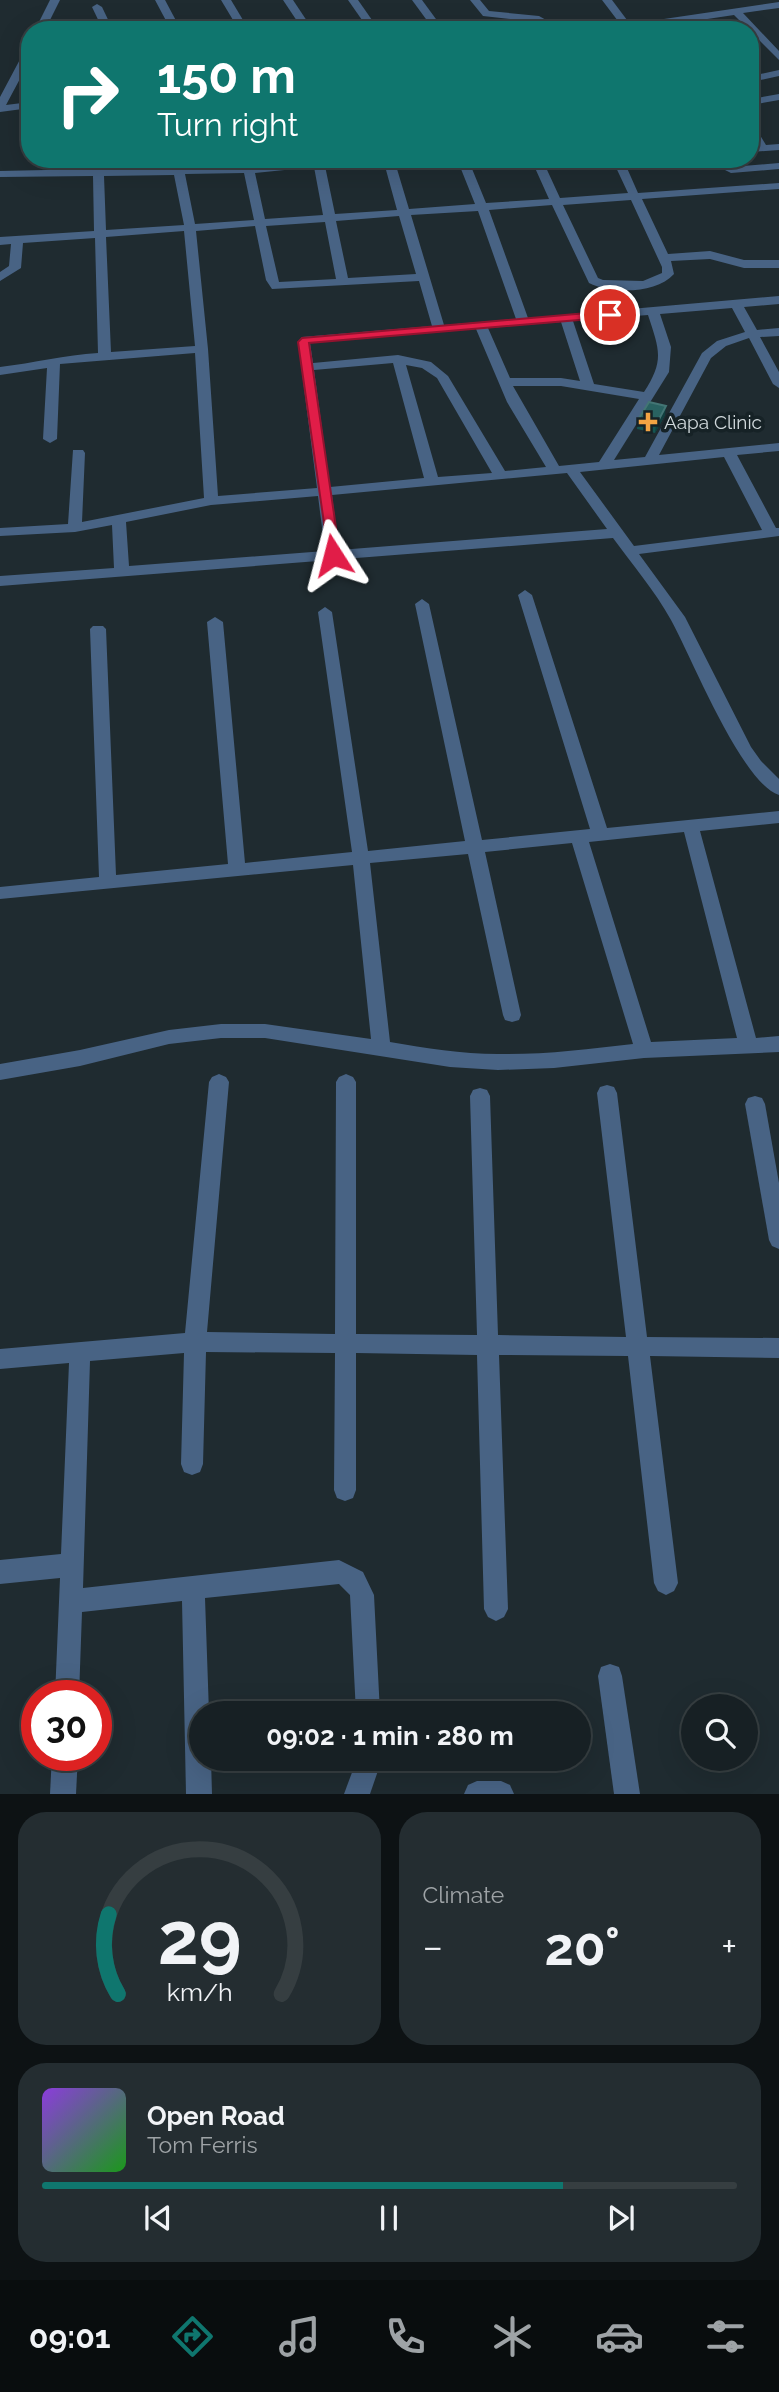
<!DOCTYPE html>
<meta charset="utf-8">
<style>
body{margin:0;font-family:Raleway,sans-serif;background:#242d31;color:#f1f3f6;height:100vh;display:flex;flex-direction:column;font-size:26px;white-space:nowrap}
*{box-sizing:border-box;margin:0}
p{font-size:23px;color:#9ea3a6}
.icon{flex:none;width:38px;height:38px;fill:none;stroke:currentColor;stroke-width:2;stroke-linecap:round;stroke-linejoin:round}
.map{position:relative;height:1794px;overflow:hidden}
.sheet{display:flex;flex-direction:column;gap:18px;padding:18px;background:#0d1214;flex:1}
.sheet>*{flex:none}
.banner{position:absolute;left:21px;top:21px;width:738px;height:147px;border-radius:28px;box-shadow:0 7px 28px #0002,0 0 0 2px #363e41;background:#0f766e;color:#fff;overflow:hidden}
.fabs{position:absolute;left:681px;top:1694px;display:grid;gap:14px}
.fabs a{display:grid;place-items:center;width:77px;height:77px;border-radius:50%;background:#172024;box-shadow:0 7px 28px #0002,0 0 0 2px #363e41;font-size:35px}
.speed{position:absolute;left:21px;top:1680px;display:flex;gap:14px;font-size:35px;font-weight:700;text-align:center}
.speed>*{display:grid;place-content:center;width:91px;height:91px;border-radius:50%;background:#172024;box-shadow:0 7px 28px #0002,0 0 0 2px #363e41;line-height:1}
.speed .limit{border:10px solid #d22;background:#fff;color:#111}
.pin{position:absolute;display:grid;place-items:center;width:60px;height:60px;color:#fff;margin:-30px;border:4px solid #fff;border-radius:50%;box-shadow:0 2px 7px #0007}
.me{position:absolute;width:77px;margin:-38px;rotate:351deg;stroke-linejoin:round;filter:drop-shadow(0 0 5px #0008)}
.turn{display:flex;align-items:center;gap:24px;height:147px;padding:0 21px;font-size:32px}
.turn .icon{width:91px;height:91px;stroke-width:2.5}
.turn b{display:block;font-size:49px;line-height:60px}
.big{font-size:52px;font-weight:700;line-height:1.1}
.sheet .widget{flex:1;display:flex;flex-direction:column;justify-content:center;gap:10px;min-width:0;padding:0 24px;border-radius:28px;background:#242d31}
.sheet .dial{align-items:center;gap:0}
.dial svg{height:182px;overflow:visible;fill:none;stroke:#363e41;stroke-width:7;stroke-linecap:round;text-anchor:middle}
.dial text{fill:#f1f3f6;stroke:none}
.song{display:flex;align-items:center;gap:21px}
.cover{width:84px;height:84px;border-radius:10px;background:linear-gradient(135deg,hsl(270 70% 55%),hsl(120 70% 35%))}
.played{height:7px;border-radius:4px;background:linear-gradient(90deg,#0f766e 75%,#363e41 75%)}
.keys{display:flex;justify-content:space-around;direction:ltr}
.heat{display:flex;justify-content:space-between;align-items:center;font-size:38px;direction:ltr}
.sheet .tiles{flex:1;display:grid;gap:18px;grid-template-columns:1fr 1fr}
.widget:last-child{grid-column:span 2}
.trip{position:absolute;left:189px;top:1701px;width:402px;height:70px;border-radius:35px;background:#172024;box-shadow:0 7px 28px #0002,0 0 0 2px #363e41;font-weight:700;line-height:70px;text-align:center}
.dock{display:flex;height:112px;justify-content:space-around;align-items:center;background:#090d0e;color:#9ea3a6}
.dock .icon{width:49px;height:49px}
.dock .current{color:#0f766e}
.dock b{font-size:32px;color:#f1f3f6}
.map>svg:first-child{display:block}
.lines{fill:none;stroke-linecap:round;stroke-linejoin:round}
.minor{fill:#486384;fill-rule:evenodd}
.wall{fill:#155452}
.shaded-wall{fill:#113e3e}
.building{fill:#296261;stroke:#437574;stroke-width:2}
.route{fill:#e11d48;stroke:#92132f;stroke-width:2}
.poi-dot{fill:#f3a443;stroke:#162226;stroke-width:2.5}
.labels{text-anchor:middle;stroke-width:7;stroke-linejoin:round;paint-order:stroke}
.far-poi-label{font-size:19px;fill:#d0d8db;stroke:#162226;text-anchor:start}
</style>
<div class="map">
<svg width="779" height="1794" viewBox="0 0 779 1794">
<rect width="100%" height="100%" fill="#1f2b30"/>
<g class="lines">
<g class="minor">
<path d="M 50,0 L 60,0 L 45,30 L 35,30 Z"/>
<path d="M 155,0 L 165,0 L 181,30 L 171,30 Z"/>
<path d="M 221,0 L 231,0 L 249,30 L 239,30 Z"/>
<path d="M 283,0 L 293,0 L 313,30 L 303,30 Z"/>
<path d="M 348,0 L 358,0 L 379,30 L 369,30 Z"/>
<path d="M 412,0 L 422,0 L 444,30 L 434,30 Z"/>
<path d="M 470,0 L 480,0 L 489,11 L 539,16 L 564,30 L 551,30 L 537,22 L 483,16 Z"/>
<path d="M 602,0 L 612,0 L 630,24 L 779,2 L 779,8 L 743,13 L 779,51 L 779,60 L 734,15 L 634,30 L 604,30 L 621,25 Z"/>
<path d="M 97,4 L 102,7 L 113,30 L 103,30 L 92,7 Z"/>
<path d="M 30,47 L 30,60 L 6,105 L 30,102 L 30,108 L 0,112 L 0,97 L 25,50 Z"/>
<path d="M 779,70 L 779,76 L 751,82 L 751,76 Z"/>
<path d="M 779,94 L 779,100 L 751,105 L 751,99 Z"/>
<path d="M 751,126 L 755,127 L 766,145 L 779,144 L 779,150 L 751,152 L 751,146 L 756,145 L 751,137 Z"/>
<path d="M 88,159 L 99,159 L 102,169 L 171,168 L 168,159 L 179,159 L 182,168 L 242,167 L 239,159 L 249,159 L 253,166 L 313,159 L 364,159 L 359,162 L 325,166 L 335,214 L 397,210 L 383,159 L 394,159 L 409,209 L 475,204 L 457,159 L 468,159 L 486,203 L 549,199 L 531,159 L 542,159 L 560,198 L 628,193 L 612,159 L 623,159 L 638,193 L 779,183 L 779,189 L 642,199 L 668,254 L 710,251 L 744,260 L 779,260 L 779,268 L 744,268 L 710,259 L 671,261 L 674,274 C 656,294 612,294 589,283 L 552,205 L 489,210 L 528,318 L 779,296 L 779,304 L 744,307 L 757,330 L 779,328 L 779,336 L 760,337 L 779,372 L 779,388 L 773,384 L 749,338 L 726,346 L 711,358 L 659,455 L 779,443 L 779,451 L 737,455 L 776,528 L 779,528 L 779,536 L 639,554 L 685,617 L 751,747 L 761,761 L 779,779 L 779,795 C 742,784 691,656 671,620 C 655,591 632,564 613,538 L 0,586 L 0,576 L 114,568 L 112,525 L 75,532 L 0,536 L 0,528 L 68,524 L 73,450 L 83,450 L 85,453 L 82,522 L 204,498 L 195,353 L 60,364 L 57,439 L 50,443 L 43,439 L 47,368 L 0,375 L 0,367 C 34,363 65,355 98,353 L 95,238 L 23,243 L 21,268 L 0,281 L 0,272 L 9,266 L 11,244 L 0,245 L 0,237 L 94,231 L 93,176 L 0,177 L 0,171 L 91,169 ZM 314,167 L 323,215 L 265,219 L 255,173 ZM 244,173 L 254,220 L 195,224 L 185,174 ZM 174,175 L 184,225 L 106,230 L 104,176 ZM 631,200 L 662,267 L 662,273 L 643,281 L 603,280 L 598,278 L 563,205 ZM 478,211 L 516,319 L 444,325 L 411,215 ZM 399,216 L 416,274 L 348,278 L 336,221 ZM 325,222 L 336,279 L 279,282 L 266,226 ZM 255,226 L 266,280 L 272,289 L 419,281 L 432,326 L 302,337 L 298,342 L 317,488 L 218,496 L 208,349 L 196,231 ZM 184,231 L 195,346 L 111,352 L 106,237 ZM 732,308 L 745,332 L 717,341 L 702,353 L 645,457 L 614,460 L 669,372 L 671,347 L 660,314 ZM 648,315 C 659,349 665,360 644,392 L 594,384 L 573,321 ZM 561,322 L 580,381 L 561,378 L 510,378 L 488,328 ZM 476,329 L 507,402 L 546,467 L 505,471 L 448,376 L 431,362 L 398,355 L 313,363 L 310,343 ZM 393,363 L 424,478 L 330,487 L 314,370 ZM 406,365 L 422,368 L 437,378 L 492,473 L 438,477 ZM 513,386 L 561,386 L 639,399 L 599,462 L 559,466 ZM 724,457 L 762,530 L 634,546 L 580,472 ZM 567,473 L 607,529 L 339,550 L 332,495 ZM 318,496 L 325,551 L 129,566 L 126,522 L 211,505 Z"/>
<path d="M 779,163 L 779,169 L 731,173 L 725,170 L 731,167 Z"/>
<path d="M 525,590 L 532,595 L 607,828 L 779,811 L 779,823 L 700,831 L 756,1038 L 779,1036 L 779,1052 L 644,1058 L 554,1068 L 498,1070 L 450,1067 L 265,1038 L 221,1038 L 169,1044 L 80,1066 L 0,1080 L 0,1064 L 80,1050 L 169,1030 L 221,1024 L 265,1024 L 371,1039 L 353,865 L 0,899 L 0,887 L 99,877 L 90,629 L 93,626 L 103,626 L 106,629 L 116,875 L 228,864 L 207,622 L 215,617 L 223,622 L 245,863 L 352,852 L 318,612 L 325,607 L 332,612 L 368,851 L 465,841 L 415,604 L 422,599 L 429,604 L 482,840 L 590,829 L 518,595 ZM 684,832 L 737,1038 L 651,1042 L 589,842 ZM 572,843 L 633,1044 C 588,1049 543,1055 498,1054 C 461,1054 426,1048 390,1042 L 370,863 L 468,854 L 503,1015 L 505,1020 L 512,1022 L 519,1020 L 521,1015 L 485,852 Z"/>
<path d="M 219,1074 L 226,1077 L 229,1082 L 207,1332 L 335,1334 L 336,1082 L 339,1077 L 346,1074 L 353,1077 L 356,1082 L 356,1334 L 477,1335 L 470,1096 L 473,1090 L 480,1088 L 487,1090 L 490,1096 L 498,1335 L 626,1337 L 597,1093 L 600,1087 L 607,1085 L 614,1087 L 617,1093 L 647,1337 L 779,1338 L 779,1358 L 650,1356 L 678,1583 L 674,1591 L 666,1595 L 658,1591 L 654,1583 L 628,1356 L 499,1355 L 508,1609 L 504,1617 L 496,1621 L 488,1617 L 484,1609 L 477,1355 L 356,1353 L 356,1490 L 353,1498 L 345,1501 L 337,1498 L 334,1490 L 335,1353 L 206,1352 L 203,1464 L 200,1472 L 192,1475 L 184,1472 L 181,1464 L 184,1353 L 90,1361 L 83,1588 L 339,1560 L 363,1572 L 374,1595 L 380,1713 L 356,1713 L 350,1595 L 339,1584 L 205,1598 L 209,1713 L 201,1713 L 201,1759 L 211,1759 L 212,1794 L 186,1794 L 182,1601 L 82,1612 L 79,1696 L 55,1696 L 60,1578 L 0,1584 L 0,1560 L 61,1554 L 69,1363 L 0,1369 L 0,1349 L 185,1333 L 209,1082 L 212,1077 Z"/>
<path d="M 755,1096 L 762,1098 L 765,1104 L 779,1183 L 779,1249 L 772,1246 L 769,1240 L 745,1104 L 748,1098 Z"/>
<path d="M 610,1664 L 619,1667 L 622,1676 L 640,1794 L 614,1794 L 598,1676 L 601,1667 Z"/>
<path d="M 52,1755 L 78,1755 L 76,1794 L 50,1794 Z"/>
<path d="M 357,1759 L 382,1759 L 370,1794 L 344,1794 Z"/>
<path d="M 477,1781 L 501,1781 L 510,1785 L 514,1794 L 464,1794 L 468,1785 Z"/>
</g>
</g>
<path class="wall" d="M 665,415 L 655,433 L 637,429 L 638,420 Z"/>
<path class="shaded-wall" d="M 666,406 L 665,415 L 655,433 L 656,425 Z"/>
<path class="building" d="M 649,402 L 666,406 L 656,425 L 638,420 Z"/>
<path class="route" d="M 610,311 L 614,312 L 614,317 L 309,343 L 340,555 L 333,560 L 329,558 L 298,342 L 302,338 Z"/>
<path class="poi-dot" d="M644.5 411.5h7v7h7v7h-7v7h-7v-7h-7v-7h7z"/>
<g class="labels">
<g class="far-poi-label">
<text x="664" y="429">Aapa Clinic</text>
</g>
</g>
</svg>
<div class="fabs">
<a><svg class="icon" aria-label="search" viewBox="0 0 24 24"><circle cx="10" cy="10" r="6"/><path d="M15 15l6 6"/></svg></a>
</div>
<div class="speed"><div class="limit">30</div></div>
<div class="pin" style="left:610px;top:315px;background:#d93025"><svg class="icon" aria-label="arrive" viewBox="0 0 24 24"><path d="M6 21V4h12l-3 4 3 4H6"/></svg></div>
<svg class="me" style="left:333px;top:555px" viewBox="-20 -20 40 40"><path d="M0-17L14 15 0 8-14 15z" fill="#e11d48" stroke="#fff" stroke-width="4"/></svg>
<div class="trip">09:02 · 1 min · 280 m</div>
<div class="banner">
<div class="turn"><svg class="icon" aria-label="right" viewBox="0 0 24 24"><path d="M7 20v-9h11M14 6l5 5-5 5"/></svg><div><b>150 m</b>Turn right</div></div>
</div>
</div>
<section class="sheet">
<div class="tiles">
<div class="widget dial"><svg viewBox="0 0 100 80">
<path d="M14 69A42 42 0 1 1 86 69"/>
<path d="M14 69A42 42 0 0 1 10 34" stroke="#0f766e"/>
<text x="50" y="56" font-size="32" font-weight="700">29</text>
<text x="50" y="72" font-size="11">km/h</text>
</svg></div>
<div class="widget"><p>Climate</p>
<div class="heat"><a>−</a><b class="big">20°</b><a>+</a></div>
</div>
<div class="widget">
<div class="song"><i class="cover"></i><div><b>Open Road</b><p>Tom Ferris</p></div></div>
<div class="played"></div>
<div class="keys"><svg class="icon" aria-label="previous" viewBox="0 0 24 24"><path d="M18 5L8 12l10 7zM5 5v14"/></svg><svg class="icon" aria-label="pause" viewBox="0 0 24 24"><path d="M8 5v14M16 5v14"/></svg><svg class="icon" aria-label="next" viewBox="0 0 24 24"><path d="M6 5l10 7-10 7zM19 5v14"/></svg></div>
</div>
</div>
</section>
<nav class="dock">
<b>09:01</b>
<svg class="icon current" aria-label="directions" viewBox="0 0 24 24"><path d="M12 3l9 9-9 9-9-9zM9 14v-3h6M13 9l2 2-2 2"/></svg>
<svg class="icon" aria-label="music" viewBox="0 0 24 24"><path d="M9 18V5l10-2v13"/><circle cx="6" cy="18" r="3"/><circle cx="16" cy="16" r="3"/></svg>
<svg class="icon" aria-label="phone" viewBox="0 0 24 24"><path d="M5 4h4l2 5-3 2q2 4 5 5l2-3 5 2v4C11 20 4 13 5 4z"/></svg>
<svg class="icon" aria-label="climate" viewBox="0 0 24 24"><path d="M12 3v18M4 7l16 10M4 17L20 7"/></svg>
<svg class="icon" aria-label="car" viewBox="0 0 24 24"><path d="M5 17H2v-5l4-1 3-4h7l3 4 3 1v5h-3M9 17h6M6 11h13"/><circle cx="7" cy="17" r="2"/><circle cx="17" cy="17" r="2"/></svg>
<svg class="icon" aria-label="filters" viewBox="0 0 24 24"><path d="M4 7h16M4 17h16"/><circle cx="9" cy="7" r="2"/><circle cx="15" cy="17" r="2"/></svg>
</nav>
